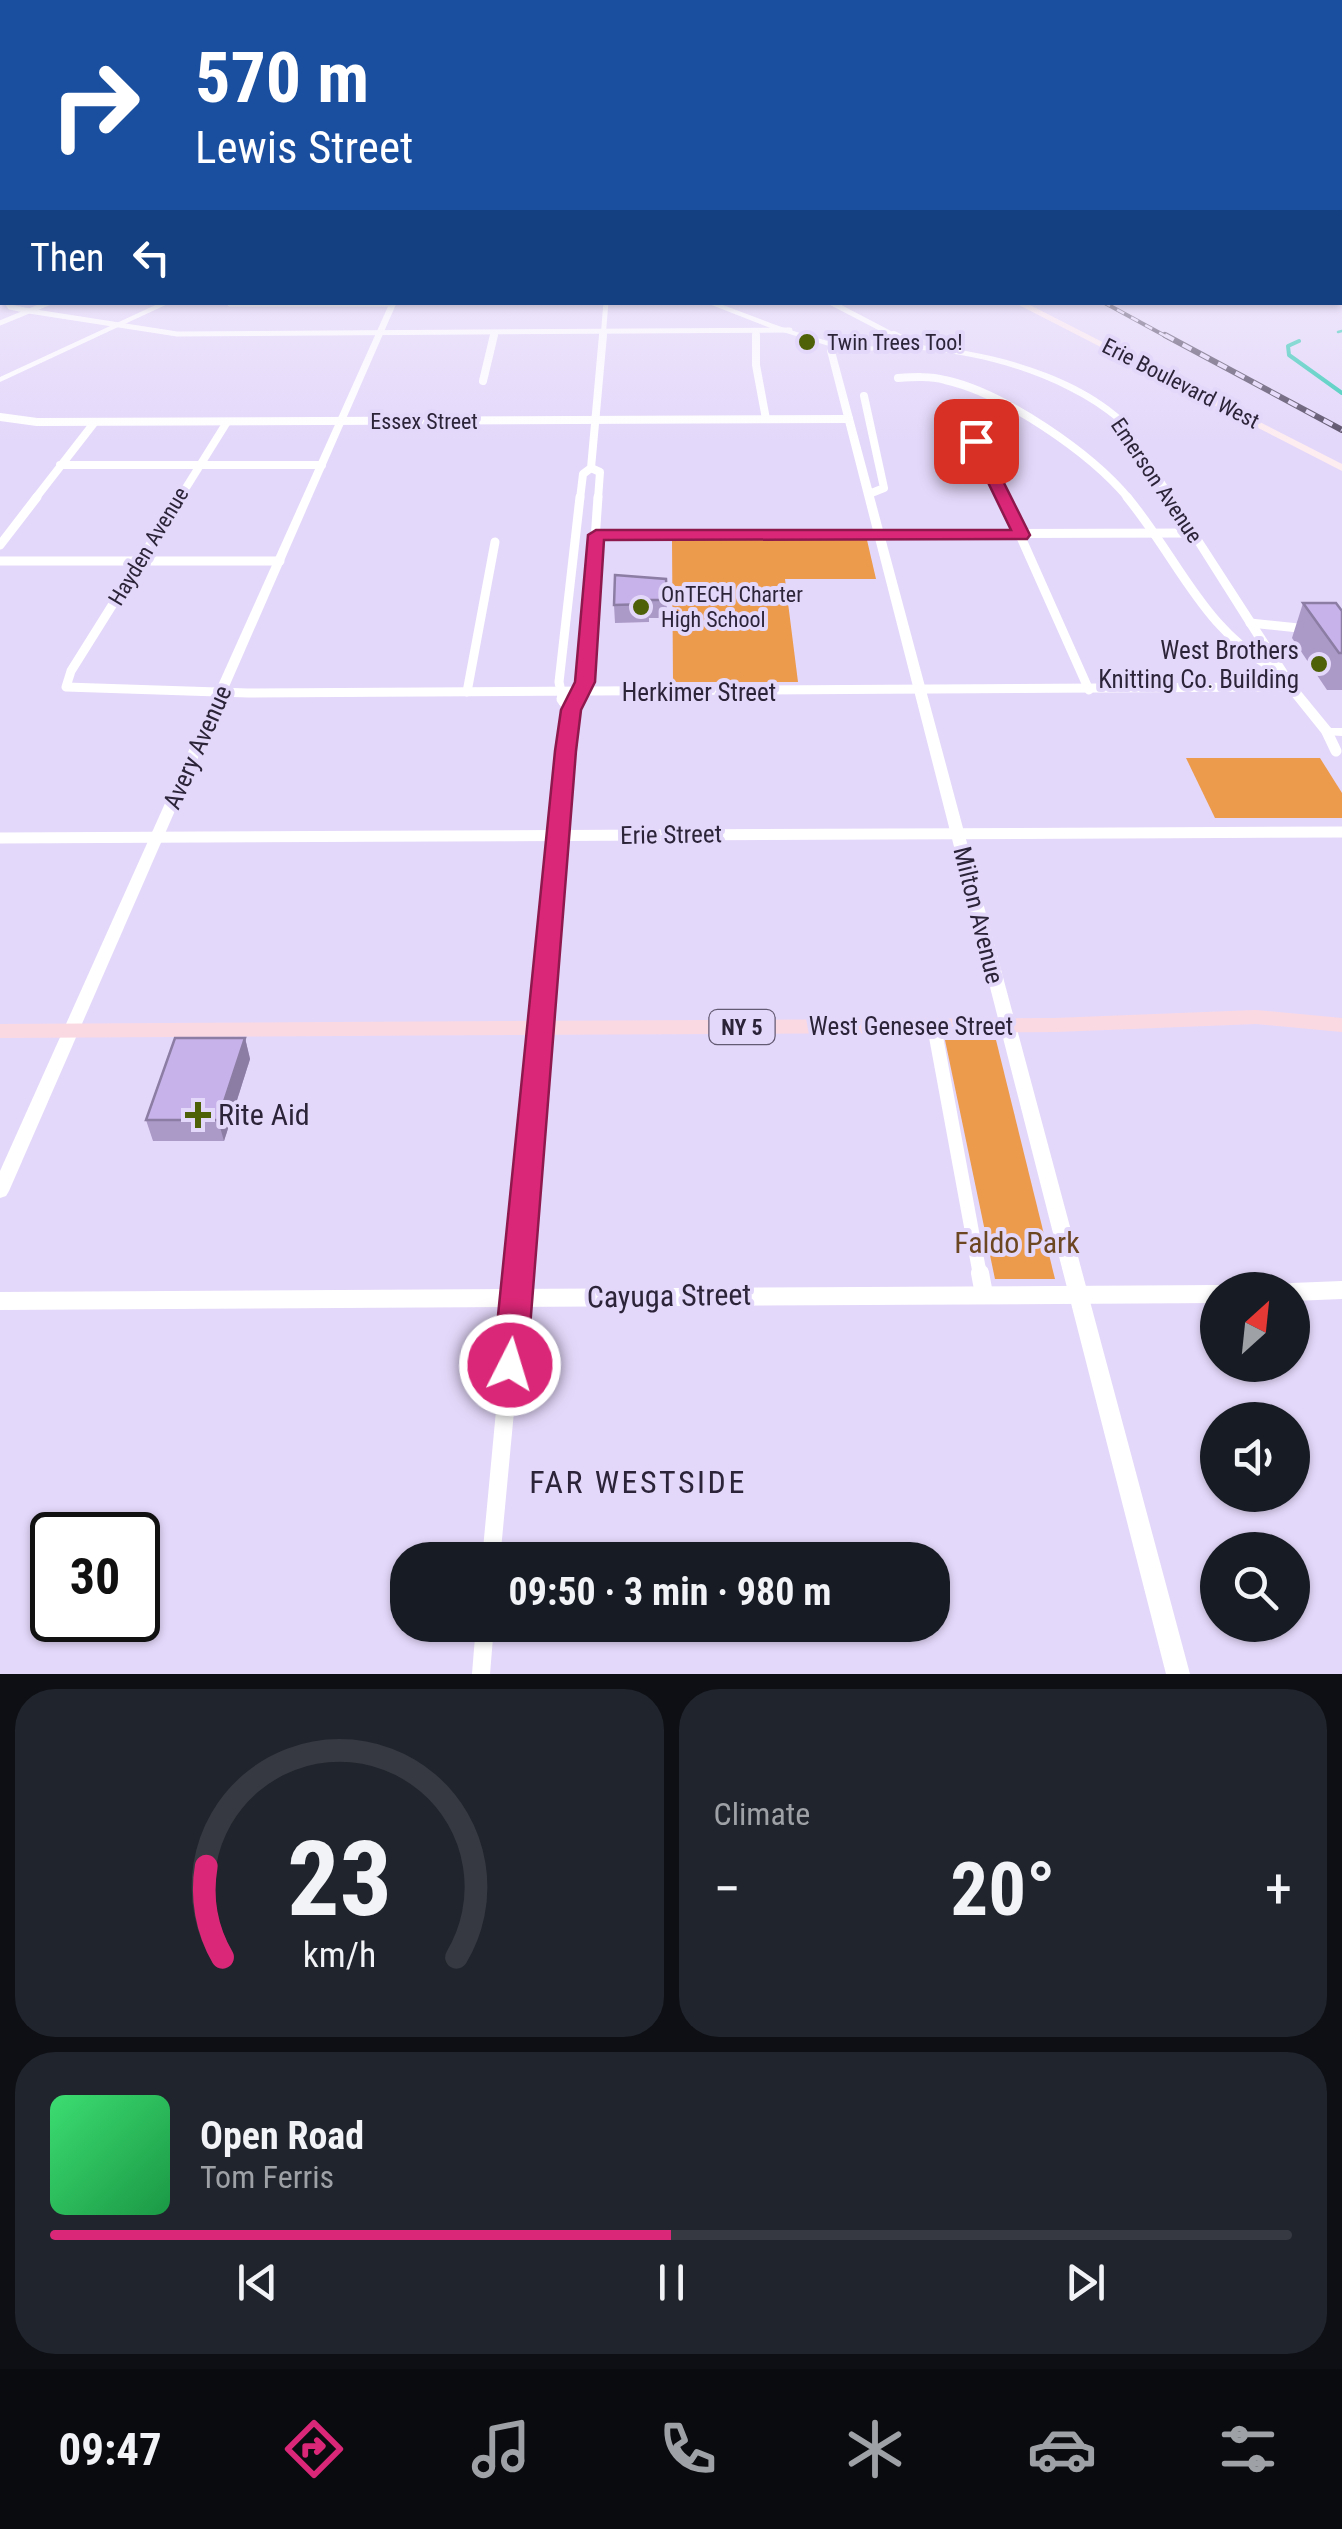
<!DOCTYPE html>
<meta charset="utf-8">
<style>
body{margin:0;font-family:"Roboto Condensed",sans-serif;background:#20242c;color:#f1f3f6;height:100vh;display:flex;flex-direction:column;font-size:38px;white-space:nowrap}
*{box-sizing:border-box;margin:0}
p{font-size:32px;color:#9ea1a6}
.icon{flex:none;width:55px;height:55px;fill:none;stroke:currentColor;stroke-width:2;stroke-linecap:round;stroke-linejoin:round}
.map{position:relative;height:1674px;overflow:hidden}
.drawer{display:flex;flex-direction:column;gap:15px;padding:15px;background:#0d0f14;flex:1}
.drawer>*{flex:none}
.guide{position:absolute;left:0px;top:0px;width:1342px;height:305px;box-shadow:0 2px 8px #0004;background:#1a4fa0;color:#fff;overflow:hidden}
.needle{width:65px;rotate:27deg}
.tools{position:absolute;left:1200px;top:1272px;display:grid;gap:20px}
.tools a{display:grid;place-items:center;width:110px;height:110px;border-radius:50%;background:#171b24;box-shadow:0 2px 8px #0004;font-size:50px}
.speed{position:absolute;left:30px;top:1512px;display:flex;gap:20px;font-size:50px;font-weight:700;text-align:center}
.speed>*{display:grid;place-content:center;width:130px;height:130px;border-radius:50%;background:#171b24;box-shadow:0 2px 8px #0004;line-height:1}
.speed .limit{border:5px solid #111;border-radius:15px;background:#fff;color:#111}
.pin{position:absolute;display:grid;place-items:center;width:85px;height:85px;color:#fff;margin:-42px;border-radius:20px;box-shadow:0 5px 15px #0006}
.me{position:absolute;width:110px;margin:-55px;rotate:5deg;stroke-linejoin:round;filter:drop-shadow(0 0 8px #0008)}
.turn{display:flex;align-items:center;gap:35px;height:210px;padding:0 30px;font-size:45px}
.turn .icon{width:130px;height:130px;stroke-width:2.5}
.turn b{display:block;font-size:70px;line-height:85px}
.then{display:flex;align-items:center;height:95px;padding:0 30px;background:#0003;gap:20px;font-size:38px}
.big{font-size:75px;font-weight:700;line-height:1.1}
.drawer .tile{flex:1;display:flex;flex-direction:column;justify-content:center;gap:15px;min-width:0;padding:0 35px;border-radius:40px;background:#20242c}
.drawer .dial{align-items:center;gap:0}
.dial svg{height:260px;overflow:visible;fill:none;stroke:#363941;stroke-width:7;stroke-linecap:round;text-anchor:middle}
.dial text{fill:#f1f3f6;stroke:none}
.song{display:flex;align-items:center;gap:30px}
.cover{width:120px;height:120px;border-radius:15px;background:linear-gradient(135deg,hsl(140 70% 55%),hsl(140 70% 35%))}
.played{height:10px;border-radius:5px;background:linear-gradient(90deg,#db2777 50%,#363941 50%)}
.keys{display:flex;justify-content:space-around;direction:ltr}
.heat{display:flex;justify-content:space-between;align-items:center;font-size:55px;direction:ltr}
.drawer .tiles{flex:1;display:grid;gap:15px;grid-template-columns:1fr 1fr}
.tile:last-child{grid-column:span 2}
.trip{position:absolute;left:390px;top:1542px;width:560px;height:100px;border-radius:40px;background:#171b24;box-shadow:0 2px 8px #0004;font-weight:700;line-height:100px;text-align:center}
.dock{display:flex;height:160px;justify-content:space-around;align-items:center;background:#090b0e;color:#9ea1a6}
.dock .icon{width:70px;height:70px}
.dock .on{color:#db2777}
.dock b{font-size:45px;color:#f1f3f6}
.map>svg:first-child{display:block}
.green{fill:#ec9a4b}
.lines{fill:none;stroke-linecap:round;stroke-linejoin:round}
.stream-far1{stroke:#3acbb7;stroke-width:2.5}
.stream{stroke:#3acbb7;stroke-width:4}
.minor-far5{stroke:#fff;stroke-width:5}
.minor-far4{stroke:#fff;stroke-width:8}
.minor-far3{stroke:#fff;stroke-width:9}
.minor-far2{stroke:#fff;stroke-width:11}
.minor-far1{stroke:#fff;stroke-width:14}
.minor{stroke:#fff;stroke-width:18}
.tertiary{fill:#fff;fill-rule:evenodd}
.secondary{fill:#fdecf0;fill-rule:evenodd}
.primary{fill:#fbd9e2;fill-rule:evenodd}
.motorway{fill:#f8c0ce;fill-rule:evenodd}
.rail-far1-casing{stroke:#5c536b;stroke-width:4}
.rail-casing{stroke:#5c536b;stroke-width:6}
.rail-far1{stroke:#e4d8fa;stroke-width:2.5;stroke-dasharray:8;stroke-linecap:butt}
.rail{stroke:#e4d8fa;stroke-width:4;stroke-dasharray:10;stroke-linecap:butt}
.wall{fill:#ab99c8}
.shaded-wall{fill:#8b7da3}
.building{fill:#c7b2e9;stroke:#8b7da3;stroke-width:2.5}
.route{fill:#db2777;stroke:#8e194d;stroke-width:2.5}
.poi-dot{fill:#4f6108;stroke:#e4d8fa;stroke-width:4}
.labels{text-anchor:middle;stroke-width:8;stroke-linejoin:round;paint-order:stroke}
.far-poi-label{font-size:22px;fill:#2c2439;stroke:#e4d8fa;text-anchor:start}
.far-street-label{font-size:22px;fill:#2c2439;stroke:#e4d8fa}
.shield{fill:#e4d8fa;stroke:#635a73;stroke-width:2.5}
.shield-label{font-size:22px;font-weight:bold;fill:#2c2439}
.poi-label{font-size:25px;fill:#2c2439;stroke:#e4d8fa;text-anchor:end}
.street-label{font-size:25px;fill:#2c2439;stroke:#e4d8fa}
.near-poi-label{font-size:30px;fill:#2c2439;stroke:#e4d8fa;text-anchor:start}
.near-park-label{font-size:30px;fill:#6c4521;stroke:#e4d8fa}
.near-street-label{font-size:30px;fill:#2c2439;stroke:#e4d8fa}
.near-neighbourhood-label{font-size:32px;letter-spacing:2.5px;fill:#2c2439;stroke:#e4d8fa}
</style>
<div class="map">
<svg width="1342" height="1674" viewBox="0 0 1342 1674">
<rect width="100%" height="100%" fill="#e4d8fa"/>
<g class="green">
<path d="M 672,540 L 867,540 L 876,579 L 785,579 L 798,682 L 673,682 Z"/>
<path d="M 1186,758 L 1320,758 L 1342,793 L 1342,818 L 1215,818 Z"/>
<path d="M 945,1040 L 996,1040 L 1055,1279 L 995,1279 Z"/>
</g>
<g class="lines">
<path class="stream-far1" d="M 1338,332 L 1342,331"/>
<path class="stream" d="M 1299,341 L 1288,346 L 1289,355 L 1342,393"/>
<g class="minor-far5">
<path d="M 7,302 L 10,307 L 29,311 L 177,334 L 790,330"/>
<path d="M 480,302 L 484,302"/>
<path d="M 830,302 L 899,338"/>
<path d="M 230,304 L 393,304"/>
<path d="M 0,323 L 51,302"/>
<path d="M 756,333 L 756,338"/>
<path d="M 494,338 L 495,333"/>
<path d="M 603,338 L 606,302"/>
</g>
<g class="minor-far4">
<path d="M 756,335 L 756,365 L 766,419"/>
<path d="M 894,335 L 919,348"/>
<path d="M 898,378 C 914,377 930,376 945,380 C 1004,393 1091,453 1129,499"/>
<path d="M 483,381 L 494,335"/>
<path d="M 864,396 L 884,488 L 869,494"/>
<path d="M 0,417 L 37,422 L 849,419"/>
<path d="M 964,417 L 1004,499"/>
<path d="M 60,465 L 322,465"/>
<path d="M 591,468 L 600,472 L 598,499"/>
<path d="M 35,499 L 94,423"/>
<path d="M 179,499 L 227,422"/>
<path d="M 580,499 L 583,474 L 591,468 L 603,335"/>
</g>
<g class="minor-far3">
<path d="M 180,497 L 71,671 L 66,687 L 248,693 L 1291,687"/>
<path d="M 1003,497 L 1089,690"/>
<path d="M 1127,497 C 1182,564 1201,629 1282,674"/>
<path d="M 596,535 L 1193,533"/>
<path d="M 0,545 L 37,497"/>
<path d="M 0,561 L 280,561"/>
<path d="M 1250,623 L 1308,629"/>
<path d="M 467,692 L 495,542"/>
<path d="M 563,702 L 559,682 L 580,497"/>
<path d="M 575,702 L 585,682 L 598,497"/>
</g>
<g class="minor-far2">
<path d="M 562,699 L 571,710"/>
<path d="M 1327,732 L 1336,751"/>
<path d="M 0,838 L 1342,832"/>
<path d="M 547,956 L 566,751 L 571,710 L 576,699"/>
</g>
<g class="minor-far1">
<path d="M 934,1026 L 980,1275"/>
<path d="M 517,1275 L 547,953"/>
</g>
<g class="minor">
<path d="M 980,1273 L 984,1294"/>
<path d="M 1292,1292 L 1342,1290"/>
<path d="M 0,1301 L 1218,1294"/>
<path d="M 491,1560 L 518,1273"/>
<path d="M 481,1674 L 485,1625"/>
</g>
<g class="tertiary">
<path d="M 162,302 L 172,302 L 0,382 L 0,377 Z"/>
<path d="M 390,302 L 397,302 L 9,1191 L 6,1196 L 0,1198 L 0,1171 Z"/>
<path d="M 704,302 L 715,302 C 759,318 802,337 848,345 C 871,349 894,344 917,345 C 984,349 1076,373 1125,420 L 1299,689 L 1331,728 L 1342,728 L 1342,736 L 1323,735 L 1290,694 L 1118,422 C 1064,378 991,356 922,350 C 893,348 865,354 837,347 L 835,351 L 1190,1674 L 1166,1674 L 827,351 L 829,346 L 773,329 Z"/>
</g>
<path class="secondary" d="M 1013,302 L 1024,302 L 1342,464 L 1342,471 Z"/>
<path class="primary" d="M 1256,1010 L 1342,1018 L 1342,1032 L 1256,1024 L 1055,1032 L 0,1038 L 0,1024 L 1055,1018 Z"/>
<rect class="motorway" x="1340" y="265" width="2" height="6"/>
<defs>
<path id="rail-far1" d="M 1103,302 L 1169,338"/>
<path id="rail" d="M 1165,335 L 1342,430"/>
</defs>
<use href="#rail-far1" class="rail-far1-casing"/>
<use href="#rail" class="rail-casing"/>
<use href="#rail-far1" class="rail-far1"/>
<use href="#rail" class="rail"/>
</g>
<g class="wall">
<path d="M 666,579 L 667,618 L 649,618 L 649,622 L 615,623 L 614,605 Z"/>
<path d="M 1303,603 L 1342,611 L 1342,690 L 1327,690 L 1292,638 Z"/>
<path d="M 245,1038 L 250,1059 L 224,1141 L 153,1141 L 146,1120 Z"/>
</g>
<path class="shaded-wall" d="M 245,1038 L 250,1059 L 224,1141 L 218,1120 Z"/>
<g class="building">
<path d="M 615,575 L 666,579 L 667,600 L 649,600 L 649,604 L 614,605 Z"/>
<path d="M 1303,603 L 1336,603 L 1342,611 L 1342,653 L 1339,653 Z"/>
<path d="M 175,1038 L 245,1038 L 218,1120 L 146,1120 Z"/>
</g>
<linearGradient id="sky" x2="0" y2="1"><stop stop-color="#62bdd4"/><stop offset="0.47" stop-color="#f3edfd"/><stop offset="1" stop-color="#f3edfd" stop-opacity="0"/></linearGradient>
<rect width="1342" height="442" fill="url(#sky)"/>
<path class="route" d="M 976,437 L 983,441 L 1030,535 L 1027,539 L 604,540 L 595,682 L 581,710 L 576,751 L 527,1365 L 522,1376 L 510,1380 L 498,1376 L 493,1365 L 555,751 L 561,710 L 575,682 L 588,535 L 596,530 L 1011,530 L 968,441 Z"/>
<g class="poi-dot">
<circle cx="807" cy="342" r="10"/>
<circle cx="641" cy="607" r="10"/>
<circle cx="1319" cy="664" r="10"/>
<path d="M193 1100h10v10h10v10h-10v10h-10v-10h-10v-10h10z"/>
</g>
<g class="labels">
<g class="far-poi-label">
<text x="827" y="350">Twin Trees Too!</text>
<text x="661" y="602">OnTECH Charter<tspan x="661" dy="25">High School</tspan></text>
</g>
<g class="far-street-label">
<text transform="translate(1181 383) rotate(27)" y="8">Erie Boulevard West</text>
<text x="424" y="429">Essex Street</text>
<text transform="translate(1157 480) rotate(56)" y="8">Emerson Avenue</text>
<text transform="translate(148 546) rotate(-59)" y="8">Hayden Avenue</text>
</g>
<rect class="shield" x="709.5" y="1010" width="65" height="34" rx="8"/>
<g class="shield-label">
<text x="742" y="1035">NY 5</text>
</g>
<g class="poi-label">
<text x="1299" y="659">West Brothers<tspan x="1299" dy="29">Knitting Co. Building</tspan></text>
</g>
<g class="street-label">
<text x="699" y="701">Herkimer Street</text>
<text transform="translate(197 747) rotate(-66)" y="9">Avery Avenue</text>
<text transform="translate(671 834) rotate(-1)" y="9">Erie Street</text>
<text transform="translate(979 915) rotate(76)" y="9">Milton Avenue</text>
<text x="911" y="1035">West Genesee Street</text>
</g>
<g class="near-poi-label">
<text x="218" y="1125">Rite Aid</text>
</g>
<g class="near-park-label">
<text x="1017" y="1253">Faldo Park</text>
</g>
<g class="near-street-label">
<text transform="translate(669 1296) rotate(-1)" y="10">Cayuga Street</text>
</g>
<g class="near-neighbourhood-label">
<text x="638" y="1493">FAR WESTSIDE</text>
</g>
</g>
</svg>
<div class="tools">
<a><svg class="needle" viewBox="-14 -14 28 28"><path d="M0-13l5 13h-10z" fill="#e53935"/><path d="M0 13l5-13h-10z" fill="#9ea1a6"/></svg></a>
<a><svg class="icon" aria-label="sound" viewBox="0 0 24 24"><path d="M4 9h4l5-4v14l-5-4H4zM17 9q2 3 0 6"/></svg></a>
<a><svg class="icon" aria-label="search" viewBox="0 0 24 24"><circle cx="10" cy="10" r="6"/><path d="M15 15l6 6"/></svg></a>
</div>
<div class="speed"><div class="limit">30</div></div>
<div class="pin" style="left:976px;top:441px;background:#d93025"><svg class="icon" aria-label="arrive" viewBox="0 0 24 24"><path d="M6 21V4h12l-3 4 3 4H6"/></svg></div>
<svg class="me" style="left:510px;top:1365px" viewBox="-20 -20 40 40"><circle r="17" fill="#db2777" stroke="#fff" stroke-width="3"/><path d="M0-11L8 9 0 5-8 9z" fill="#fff"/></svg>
<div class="trip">09:50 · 3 min · 980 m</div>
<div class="guide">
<div class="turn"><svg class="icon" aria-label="right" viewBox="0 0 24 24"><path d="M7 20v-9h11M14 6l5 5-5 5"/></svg><div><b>570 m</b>Lewis Street</div></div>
<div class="then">Then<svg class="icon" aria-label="left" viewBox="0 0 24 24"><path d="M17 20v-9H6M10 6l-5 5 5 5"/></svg></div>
</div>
</div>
<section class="drawer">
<div class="tiles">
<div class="tile dial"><svg viewBox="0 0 100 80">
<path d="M14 69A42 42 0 1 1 86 69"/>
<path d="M14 69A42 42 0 0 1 9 41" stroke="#db2777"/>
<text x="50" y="56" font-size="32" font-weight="700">23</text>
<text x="50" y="72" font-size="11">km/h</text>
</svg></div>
<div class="tile"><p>Climate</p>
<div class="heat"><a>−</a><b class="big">20°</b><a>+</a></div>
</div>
<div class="tile">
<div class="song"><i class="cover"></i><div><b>Open Road</b><p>Tom Ferris</p></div></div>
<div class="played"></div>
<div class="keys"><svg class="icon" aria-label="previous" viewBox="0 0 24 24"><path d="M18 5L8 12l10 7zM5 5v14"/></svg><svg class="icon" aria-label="pause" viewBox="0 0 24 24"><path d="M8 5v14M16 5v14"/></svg><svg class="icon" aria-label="next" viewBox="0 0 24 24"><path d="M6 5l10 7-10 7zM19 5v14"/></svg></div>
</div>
</div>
</section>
<nav class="dock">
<b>09:47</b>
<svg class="icon on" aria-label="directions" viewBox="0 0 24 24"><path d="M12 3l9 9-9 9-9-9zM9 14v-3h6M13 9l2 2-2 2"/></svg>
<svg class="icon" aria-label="music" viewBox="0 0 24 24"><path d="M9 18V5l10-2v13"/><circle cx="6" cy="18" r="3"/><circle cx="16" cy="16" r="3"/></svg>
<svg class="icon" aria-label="phone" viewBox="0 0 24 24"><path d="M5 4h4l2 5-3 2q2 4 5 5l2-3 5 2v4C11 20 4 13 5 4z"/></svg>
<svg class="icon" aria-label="climate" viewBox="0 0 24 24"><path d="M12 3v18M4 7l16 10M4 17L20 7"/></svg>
<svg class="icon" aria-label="car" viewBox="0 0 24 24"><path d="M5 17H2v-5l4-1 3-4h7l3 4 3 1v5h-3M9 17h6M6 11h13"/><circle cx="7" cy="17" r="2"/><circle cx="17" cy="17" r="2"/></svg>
<svg class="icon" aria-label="filters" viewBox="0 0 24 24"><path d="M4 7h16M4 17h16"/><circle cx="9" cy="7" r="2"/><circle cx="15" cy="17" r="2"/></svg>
</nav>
